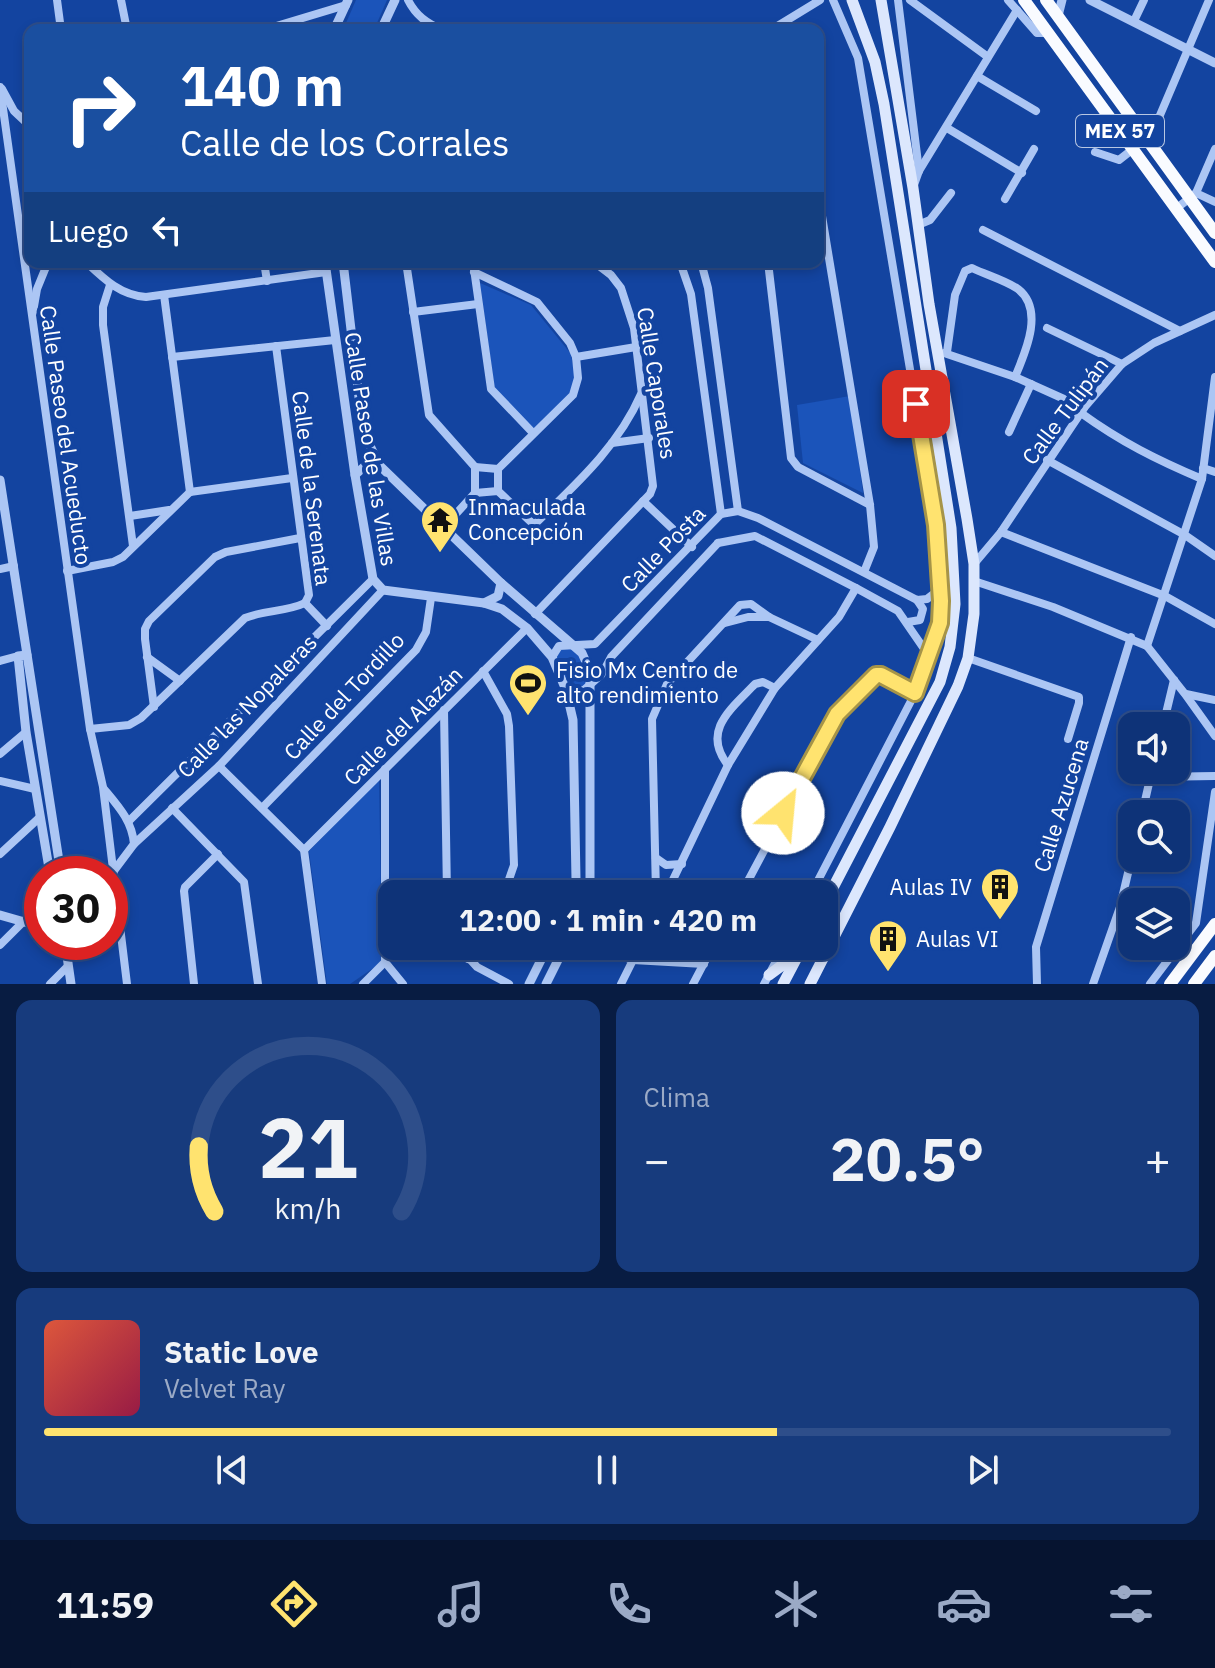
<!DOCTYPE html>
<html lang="es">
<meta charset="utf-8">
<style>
body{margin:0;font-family:"IBM Plex Sans",sans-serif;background:#173b7d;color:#f1f3f6;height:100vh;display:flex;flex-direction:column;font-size:30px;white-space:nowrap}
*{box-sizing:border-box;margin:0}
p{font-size:26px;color:#9baac6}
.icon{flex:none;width:44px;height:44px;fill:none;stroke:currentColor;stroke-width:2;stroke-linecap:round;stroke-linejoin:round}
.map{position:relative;height:984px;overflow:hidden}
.details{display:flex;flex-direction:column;gap:16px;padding:16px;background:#081c42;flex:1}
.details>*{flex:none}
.guide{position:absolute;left:24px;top:24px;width:800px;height:244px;border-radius:16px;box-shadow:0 4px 12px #0003,0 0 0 2px #2e4e8a;background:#1a4fa0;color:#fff;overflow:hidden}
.fabs{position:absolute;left:1118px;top:712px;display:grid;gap:16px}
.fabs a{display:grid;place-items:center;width:72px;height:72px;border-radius:16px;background:#0e3378;box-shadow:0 4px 12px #0003,0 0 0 2px #2e4e8a;font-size:40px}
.speed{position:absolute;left:24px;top:856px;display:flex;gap:16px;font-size:40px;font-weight:700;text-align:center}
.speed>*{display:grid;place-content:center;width:104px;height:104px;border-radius:50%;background:#0e3378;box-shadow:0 4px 12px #0003,0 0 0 2px #2e4e8a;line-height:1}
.speed .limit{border:12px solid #d22;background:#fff;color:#111}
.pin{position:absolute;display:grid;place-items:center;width:68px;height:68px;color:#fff;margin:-34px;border-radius:16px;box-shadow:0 4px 12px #0006}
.me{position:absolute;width:88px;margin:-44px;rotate:28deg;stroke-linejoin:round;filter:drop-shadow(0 0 6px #0008)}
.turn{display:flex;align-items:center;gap:28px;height:168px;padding:0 24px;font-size:36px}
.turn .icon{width:104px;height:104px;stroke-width:2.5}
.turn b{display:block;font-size:56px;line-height:68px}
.then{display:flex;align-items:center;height:76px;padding:0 24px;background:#0003;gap:16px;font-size:30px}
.big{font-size:60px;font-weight:800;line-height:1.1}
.details .card{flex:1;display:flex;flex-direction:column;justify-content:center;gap:12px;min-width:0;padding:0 28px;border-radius:16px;background:#173b7d}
.details .dial{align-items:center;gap:0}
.dial svg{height:208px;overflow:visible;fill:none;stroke:#2e4e8a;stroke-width:7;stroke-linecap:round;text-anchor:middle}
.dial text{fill:#f1f3f6;stroke:none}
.song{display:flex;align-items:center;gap:24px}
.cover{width:96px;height:96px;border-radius:12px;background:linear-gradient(135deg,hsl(10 70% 55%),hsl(340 70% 35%))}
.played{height:8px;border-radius:4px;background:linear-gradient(90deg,#ffe36f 65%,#2e4e8a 65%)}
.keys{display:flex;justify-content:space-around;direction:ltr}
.heat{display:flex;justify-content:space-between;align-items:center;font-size:44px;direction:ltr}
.details .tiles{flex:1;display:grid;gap:16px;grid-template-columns:1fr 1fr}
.card:last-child{grid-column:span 2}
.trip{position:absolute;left:378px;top:880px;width:460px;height:80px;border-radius:16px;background:#0e3378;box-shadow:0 4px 12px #0003,0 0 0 2px #2e4e8a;font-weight:800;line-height:80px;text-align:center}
.tabs{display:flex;height:128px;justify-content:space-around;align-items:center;background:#061430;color:#9baac6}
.tabs .icon{width:56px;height:56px}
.tabs .current{color:#ffe36f}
.tabs b{font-size:36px;color:#f1f3f6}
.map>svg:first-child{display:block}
.green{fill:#1b54ba}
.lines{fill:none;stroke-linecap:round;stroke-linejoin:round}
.minor{stroke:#acc6f4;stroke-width:8}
.tertiary{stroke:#acc6f4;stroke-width:9}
.secondary{stroke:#dce7fd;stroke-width:11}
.primary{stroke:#f9fbff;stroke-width:12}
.route-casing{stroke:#a69448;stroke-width:20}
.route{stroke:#ffe36f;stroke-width:14}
.labels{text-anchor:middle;stroke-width:8;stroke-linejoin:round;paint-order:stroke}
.shield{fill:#1344a0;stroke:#b8c7e2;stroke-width:2}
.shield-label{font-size:20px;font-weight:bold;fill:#fff}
.street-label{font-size:22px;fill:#fff;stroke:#1344a0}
.poi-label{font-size:22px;fill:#fff;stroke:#1344a0;text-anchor:start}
</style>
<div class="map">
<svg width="1215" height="984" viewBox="0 0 1215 984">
<rect width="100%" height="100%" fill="#1344a0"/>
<g class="green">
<path d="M 356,0 L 387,0 L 374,30 L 343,30 Z"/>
<path d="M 480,283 L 531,305 L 571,354 L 575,378 L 571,394 L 535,429 L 532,429 L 495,391 Z"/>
<path d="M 850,396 L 863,493 L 803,463 L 797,405 Z"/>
<path d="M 571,648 L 584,657 L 594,693 L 580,696 L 570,694 L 554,660 L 559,650 Z"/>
<path d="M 379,779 L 382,962 L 350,984 L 327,984 L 309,851 Z"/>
</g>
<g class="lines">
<g class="minor">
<path d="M 57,0 L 61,30"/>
<path d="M 121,0 L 127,30"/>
<path d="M 408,0 C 416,16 427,23 442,30"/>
<path d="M 898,0 L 919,171"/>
<path d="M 910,0 L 988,57"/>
<path d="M 1008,0 L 1037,33 L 1045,33 L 1047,31"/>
<path d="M 1134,21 L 1144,0"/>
<path d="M 263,30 L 346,5"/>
<path d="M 771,30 L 820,0"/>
<path d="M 977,76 L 1036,111"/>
<path d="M 0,87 L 90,729 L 103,787 L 127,984"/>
<path d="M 2,89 L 14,111 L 30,126"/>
<path d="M 947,128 L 1022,173"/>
<path d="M 1149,141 L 1209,0"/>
<path d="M 1095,152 L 1119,160 L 1133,149"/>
<path d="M 914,185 L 919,171 L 1017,10"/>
<path d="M 818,192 L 870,505 L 874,547 L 864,572"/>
<path d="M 1196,193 L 1215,202"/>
<path d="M 1005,199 L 1034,149"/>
<path d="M 1177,208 L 1196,193 L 1215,149"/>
<path d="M 918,225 L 930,220 L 951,193"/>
<path d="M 983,230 L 1180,331"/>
<path d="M 86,262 C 104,279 120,295 146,297 L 326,272"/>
<path d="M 264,262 L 267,281"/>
<path d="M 406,262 L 429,415 L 475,467 L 475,493"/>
<path d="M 473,262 L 491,389 L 533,433"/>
<path d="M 680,262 L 691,294 L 721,514"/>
<path d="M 701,262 L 708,288 L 738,511"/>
<path d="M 768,262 L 791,458 L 798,467 L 870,505"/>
<path d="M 474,272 L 537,302 L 570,343 L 576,357 L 578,378 L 573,395 L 498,469"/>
<path d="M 110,285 L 103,307 L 103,325 L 133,546"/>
<path d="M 164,295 L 190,492"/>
<path d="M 33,312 L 37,289 L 48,262"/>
<path d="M 413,312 L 478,304"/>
<path d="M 1047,328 L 1122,364"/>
<path d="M 276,346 L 309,595 L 305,603"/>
<path d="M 947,352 L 955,295 L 965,271 L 972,268 C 986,275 1005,280 1018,289 C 1045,310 1025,353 1015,377"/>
<path d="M 944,353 L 1015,377 L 1084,408"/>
<path d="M 172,357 L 335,340"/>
<path d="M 576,357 L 636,347"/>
<path d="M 1081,413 C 1121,442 1157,460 1202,479"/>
<path d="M 1009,432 L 1031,384"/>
<path d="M 612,443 L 649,438"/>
<path d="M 1047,460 L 1185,535 L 1215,556"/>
<path d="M 475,467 L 498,469"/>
<path d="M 1203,468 L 1215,472"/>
<path d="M 498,491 L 498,469"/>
<path d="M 190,492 L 292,478"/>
<path d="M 475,493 L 498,491 L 547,537"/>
<path d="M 643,501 L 692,547"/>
<path d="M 130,516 L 169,510"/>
<path d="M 534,525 C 575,485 618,447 641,394"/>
<path d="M 444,527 L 475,493"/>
<path d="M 1001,532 L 1165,596 L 1215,624"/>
<path d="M 718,543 L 755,536 L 856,588 L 898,611 L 929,656"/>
<path d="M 974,564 L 1001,532 L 1084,408 L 1122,364 L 1154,343 L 1215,315"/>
<path d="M 0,569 L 14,566"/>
<path d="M 67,571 L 113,562 L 123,557 L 190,492"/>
<path d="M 974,581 L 1053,607 L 1147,646 L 1185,694 L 1215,736"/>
<path d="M 305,603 L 327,626"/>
<path d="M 535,614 L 650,494 L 653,486 L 634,328 L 621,288 L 611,275 L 594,262"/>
<path d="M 908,622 L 920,620 L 923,609 L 917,600"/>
<path d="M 725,623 L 748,617 L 769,617"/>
<path d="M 1147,646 L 1202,479 L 1215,377"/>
<path d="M 147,657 L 180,681"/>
<path d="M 552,657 L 559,646 L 595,644 L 721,514 L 738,511 L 758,518 L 917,600 L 927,599 L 940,589"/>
<path d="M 968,658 L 1079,697 L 1079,703 L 1068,739"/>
<path d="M 0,661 L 18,656"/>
<path d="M 483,671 L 507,714 L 509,726 L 514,865 L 504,894"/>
<path d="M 566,690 L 584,690 L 602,674 L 611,657 L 718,543"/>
<path d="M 1186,694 L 1215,700"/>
<path d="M 154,707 L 145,639 L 145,629 L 149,621 L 215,557 L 226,552 L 300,538"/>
<path d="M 444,710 L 447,894"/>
<path d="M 1163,726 L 1174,680"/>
<path d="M 90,729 L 129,725 L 141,718 L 245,618 C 264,610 286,612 305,603"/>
<path d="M 0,754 L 26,732"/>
<path d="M 728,765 C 701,731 731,709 755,684 L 763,682 L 775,688"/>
<path d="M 219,766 L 304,850 L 322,984"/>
<path d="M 385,769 L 385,962 L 403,984"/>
<path d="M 1151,777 L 1215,776"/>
<path d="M 0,781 L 35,789"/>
<path d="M 104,789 C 119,807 132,821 134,844 L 113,872"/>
<path d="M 172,808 L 244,882 L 258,984"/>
<path d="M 262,808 L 416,650 L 426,632 L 431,598"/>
<path d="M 1142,814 L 1152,770"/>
<path d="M 129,821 L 373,579"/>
<path d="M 134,844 L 219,766 L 383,590"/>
<path d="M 304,850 L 527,628"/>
<path d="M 0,854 L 39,818"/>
<path d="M 656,858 L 666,865 L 682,864"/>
<path d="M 656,893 L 652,719 L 667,684 L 740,605 L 751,604 L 769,617 L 818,640"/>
<path d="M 636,894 L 656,893 L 670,886 L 728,765 L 775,688 L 839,617 L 856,588"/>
<path d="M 741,894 L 837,714 L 876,675 L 881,675 L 915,693"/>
<path d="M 811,894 L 911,701 L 934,645 L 940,623 L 941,601 L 936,525 L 858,58 L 833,0"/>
<path d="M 0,945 L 42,903"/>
<path d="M 458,946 L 477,967 L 509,984"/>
<path d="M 585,946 L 633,960 L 704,964"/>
<path d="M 468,959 L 476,946"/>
<path d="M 50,984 L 68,966"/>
<path d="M 194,984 L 184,891 L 185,887 L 218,854"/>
<path d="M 363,984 L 385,962"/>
<path d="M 621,984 L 633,960"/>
<path d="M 693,984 L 713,946"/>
<path d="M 764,984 L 784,946"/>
<path d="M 1037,984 L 1036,947 L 1131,637"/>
<path d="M 1093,984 L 1120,907 L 1132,856"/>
<path d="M 1150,984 L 1196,923 L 1215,792"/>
</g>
<g class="tertiary">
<path d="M 1090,0 L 1215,63"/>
<path d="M 1058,16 L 1062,0"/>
<path d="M 334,30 L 348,0"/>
<path d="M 381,30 L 395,0"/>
<path d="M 325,262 L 355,475 L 373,579 L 383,590 L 484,603 L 502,609 L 527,628 L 552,657 L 566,690 L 573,720 L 576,879 L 572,894"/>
<path d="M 343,262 L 363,431 L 379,465 L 501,583 L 582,653 L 590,671 L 590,881 L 586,894"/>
<path d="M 355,475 L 366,465 L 379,465"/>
<path d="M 0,480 L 61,874"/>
<path d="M 484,603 L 498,596 L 501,583"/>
<path d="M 27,655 L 18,656 L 26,732 L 50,874"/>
<path d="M 0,915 L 42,927"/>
<path d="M 65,942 L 71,984"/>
<path d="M 529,984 L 548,946"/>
<path d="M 546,984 L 565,946"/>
</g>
<g class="secondary">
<path d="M 824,905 L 940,682 L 950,647 L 955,604 L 951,528 L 884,104 L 875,62 L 852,0"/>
<path d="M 769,975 L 796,955"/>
<path d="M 783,984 L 803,946"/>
<path d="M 810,984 L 890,827 L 958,686 L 968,658 L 974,614 L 974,564 L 967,519 L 929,304 L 913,188 L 881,0"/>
</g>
<g class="primary">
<path d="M 1024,0 L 1215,262"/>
<path d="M 1046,0 L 1215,233"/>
<path d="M 1170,984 L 1215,924"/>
<path d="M 1194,984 L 1215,956"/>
</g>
</g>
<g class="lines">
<defs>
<path id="route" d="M 783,813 L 837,714 L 876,675 L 881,675 L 915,693 L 940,623 L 941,601 L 936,525 L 916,404"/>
</defs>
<use href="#route" class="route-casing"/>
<use href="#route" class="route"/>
</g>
<defs>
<symbol id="temple-pin" viewBox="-11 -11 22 30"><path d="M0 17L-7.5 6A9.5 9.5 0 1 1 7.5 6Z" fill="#ffe36f" stroke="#1344a0"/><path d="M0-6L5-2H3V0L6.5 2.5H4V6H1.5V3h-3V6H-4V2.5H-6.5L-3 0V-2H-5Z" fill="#111"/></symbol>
<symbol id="stadium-pin" viewBox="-11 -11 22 30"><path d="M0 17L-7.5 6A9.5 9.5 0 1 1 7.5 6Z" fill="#ffe36f" stroke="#1344a0"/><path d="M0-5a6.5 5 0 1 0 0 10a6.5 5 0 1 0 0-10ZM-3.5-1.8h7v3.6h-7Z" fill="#111"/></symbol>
<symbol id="building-pin" viewBox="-11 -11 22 30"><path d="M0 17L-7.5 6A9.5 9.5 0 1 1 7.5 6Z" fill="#ffe36f" stroke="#1344a0"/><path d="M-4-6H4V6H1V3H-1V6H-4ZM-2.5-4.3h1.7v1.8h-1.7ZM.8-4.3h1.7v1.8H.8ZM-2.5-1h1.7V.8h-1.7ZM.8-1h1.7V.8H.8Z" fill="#111"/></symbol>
</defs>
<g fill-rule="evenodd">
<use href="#temple-pin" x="418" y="498" width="44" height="60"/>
<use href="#stadium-pin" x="506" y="661" width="44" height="60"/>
<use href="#building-pin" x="978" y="865" width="44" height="60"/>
<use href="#building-pin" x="866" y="917" width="44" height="60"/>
</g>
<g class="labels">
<rect class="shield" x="1076" y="115" width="88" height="32" rx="6"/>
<g class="shield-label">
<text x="1120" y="138">MEX 57</text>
</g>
<g class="street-label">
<text transform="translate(657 383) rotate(81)" y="8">Calle Caporales</text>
<text transform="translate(1065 411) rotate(-53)" y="8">Calle Tulipán</text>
<text transform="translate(66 435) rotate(82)" y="8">Calle Paseo del Acueducto</text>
<text transform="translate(371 449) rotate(81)" y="8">Calle Paseo de las Villas</text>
<text transform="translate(312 488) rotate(83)" y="8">Calle de la Serenata</text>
<text transform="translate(663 549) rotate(-46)" y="8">Calle Posta</text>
<text transform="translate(344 696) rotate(-47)" y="8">Calle del Tordillo</text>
<text transform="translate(247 706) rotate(-46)" y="8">Calle las Nopaleras</text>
<text transform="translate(403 726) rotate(-45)" y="8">Calle del Alazán</text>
<text transform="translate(1061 805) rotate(-73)" y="8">Calle Azucena</text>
</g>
<g class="poi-label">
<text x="468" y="515">Inmaculada<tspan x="468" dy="25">Concepción</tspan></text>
<text x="556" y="678">Fisio Mx Centro de<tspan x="556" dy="25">alto rendimiento</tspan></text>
<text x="972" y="895" text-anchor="end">Aulas IV</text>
<text x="916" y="947">Aulas VI</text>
</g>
</g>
</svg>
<div class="fabs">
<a><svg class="icon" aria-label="sound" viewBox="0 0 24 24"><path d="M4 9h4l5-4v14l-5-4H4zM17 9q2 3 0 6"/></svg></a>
<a><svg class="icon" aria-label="search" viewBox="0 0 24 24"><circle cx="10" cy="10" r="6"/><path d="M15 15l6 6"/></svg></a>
<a><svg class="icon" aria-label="layers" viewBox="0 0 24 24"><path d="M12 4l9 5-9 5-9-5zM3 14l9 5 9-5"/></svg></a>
</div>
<div class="speed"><div class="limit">30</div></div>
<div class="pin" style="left:916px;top:404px;background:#d93025"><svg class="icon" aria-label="arrive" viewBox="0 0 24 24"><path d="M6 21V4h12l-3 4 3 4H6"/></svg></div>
<svg class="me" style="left:783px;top:813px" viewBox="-20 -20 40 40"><circle r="19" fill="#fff"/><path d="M0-13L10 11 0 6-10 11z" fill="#ffe36f"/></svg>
<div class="trip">12:00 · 1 min · 420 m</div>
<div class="guide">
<div class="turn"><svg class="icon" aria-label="right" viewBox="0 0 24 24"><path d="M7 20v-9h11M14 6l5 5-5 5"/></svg><div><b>140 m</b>Calle de los Corrales</div></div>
<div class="then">Luego<svg class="icon" aria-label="left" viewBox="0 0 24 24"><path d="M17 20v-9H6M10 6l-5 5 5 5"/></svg></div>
</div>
</div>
<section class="details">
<div class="tiles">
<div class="card dial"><svg viewBox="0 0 100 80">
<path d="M14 69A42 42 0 1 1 86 69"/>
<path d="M14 69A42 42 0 0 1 8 44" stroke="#ffe36f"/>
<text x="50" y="56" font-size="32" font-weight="700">21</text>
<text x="50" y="72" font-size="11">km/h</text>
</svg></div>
<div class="card"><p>Clima</p>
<div class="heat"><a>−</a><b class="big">20.5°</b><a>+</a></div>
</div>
<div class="card">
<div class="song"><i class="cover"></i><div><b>Static Love</b><p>Velvet Ray</p></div></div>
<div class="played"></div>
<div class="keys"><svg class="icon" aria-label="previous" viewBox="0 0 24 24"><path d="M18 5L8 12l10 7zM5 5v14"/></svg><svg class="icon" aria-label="pause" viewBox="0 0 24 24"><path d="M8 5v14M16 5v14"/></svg><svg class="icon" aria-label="next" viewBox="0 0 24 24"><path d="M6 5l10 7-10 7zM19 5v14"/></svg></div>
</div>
</div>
</section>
<nav class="tabs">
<b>11:59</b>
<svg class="icon current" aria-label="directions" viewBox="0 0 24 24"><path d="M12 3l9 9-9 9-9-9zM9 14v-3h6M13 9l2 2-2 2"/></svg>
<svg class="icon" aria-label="music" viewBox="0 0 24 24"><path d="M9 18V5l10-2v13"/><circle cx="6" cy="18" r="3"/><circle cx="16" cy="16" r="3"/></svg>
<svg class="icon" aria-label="phone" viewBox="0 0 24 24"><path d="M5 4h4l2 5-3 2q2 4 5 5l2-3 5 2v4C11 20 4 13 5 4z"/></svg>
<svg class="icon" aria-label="climate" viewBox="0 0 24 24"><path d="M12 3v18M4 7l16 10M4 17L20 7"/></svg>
<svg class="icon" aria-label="car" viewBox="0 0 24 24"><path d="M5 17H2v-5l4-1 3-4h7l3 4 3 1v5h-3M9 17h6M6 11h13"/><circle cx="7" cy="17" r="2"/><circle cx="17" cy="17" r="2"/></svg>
<svg class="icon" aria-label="filters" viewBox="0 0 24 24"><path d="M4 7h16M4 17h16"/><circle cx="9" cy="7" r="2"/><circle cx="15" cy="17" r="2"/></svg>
</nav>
